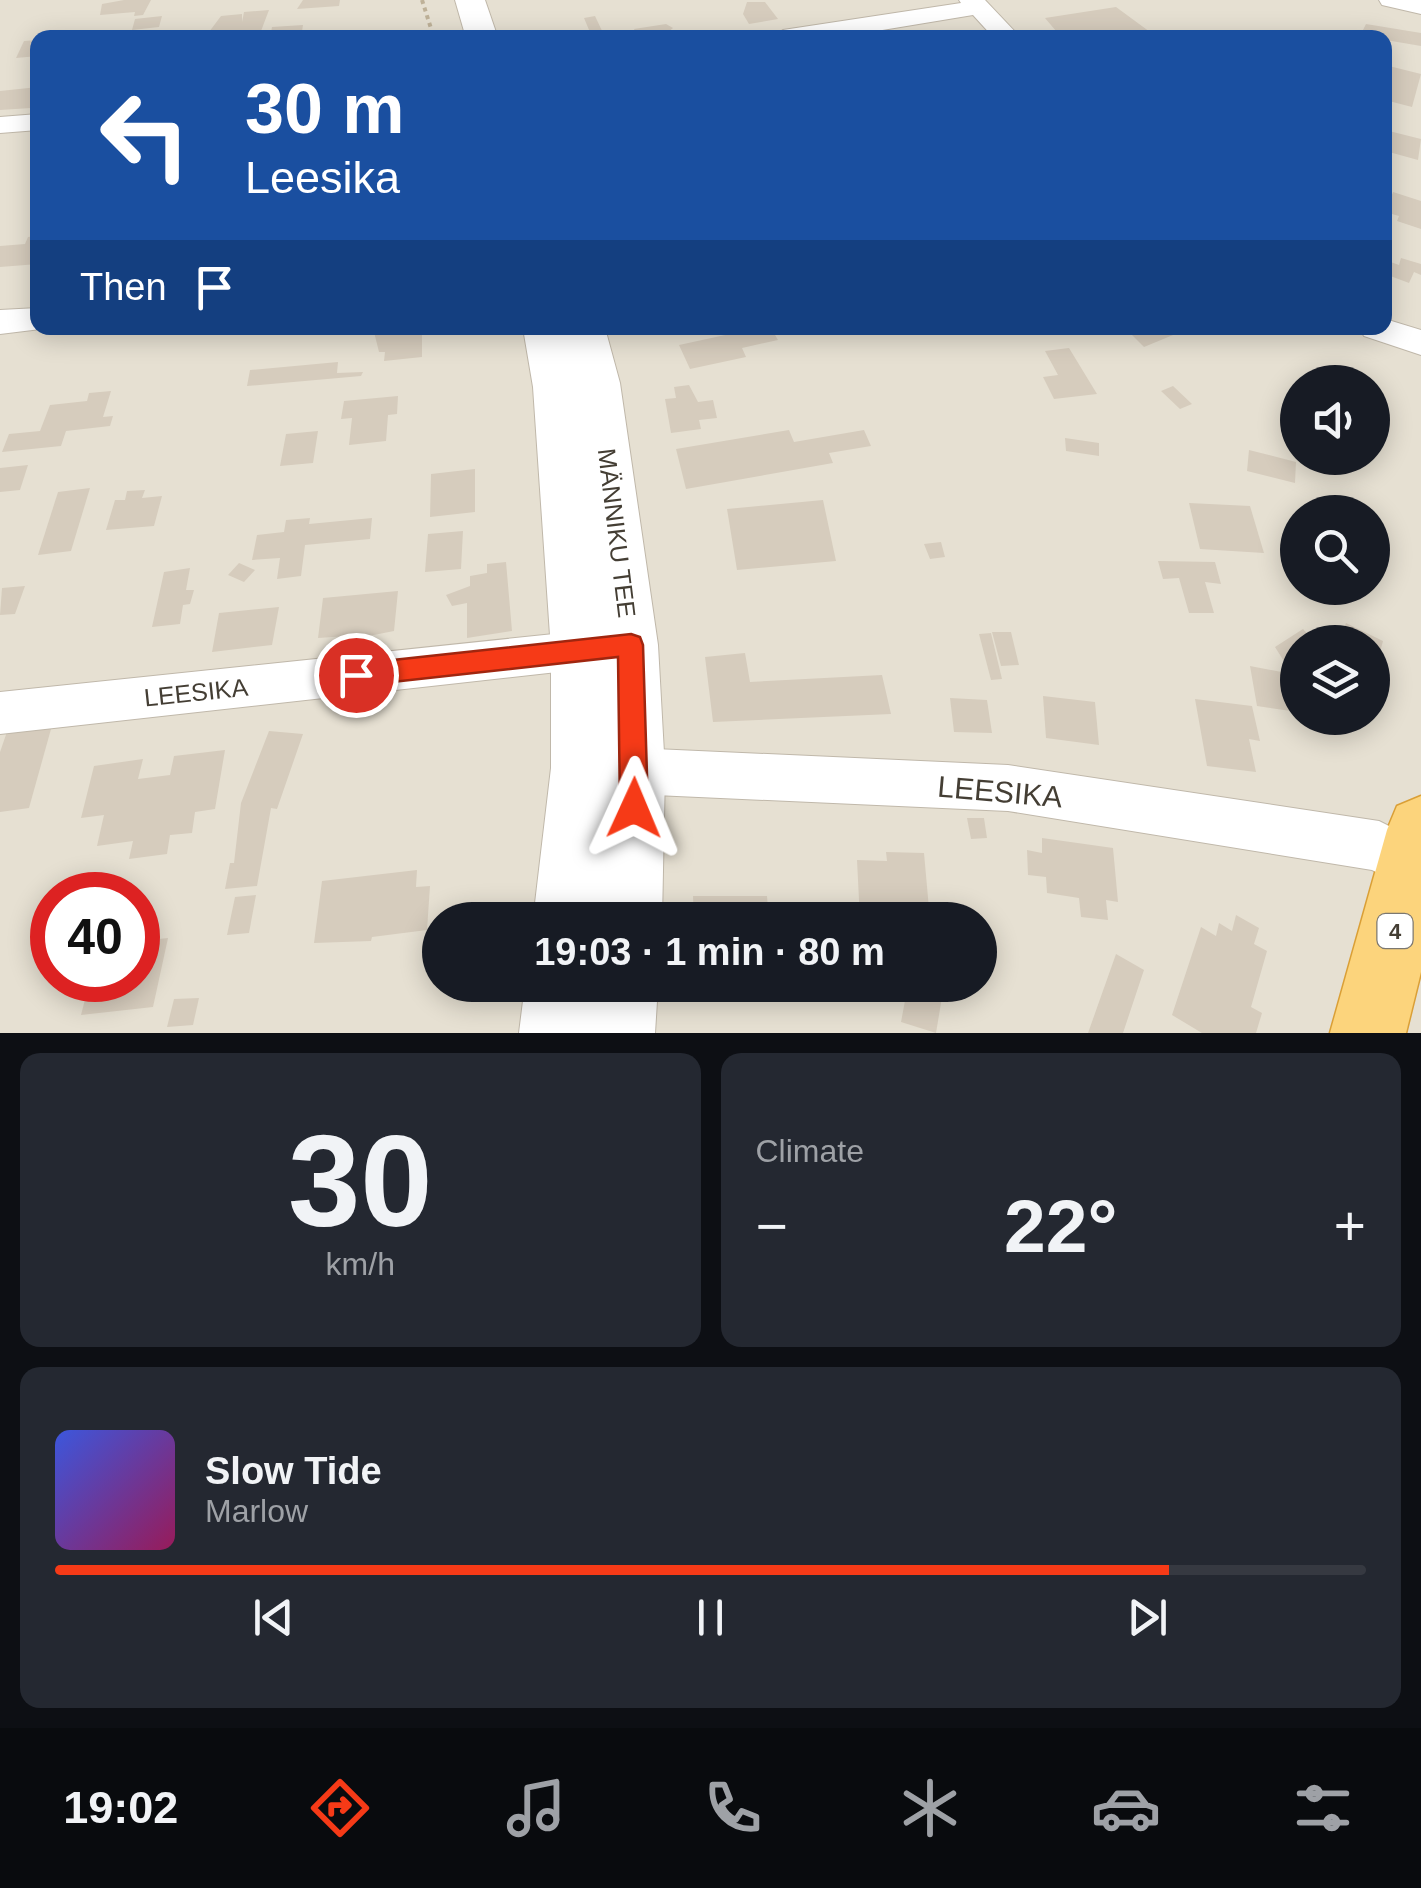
<!DOCTYPE html>
<meta charset="utf-8">
<style>
body{margin:0;font-family:Arial,sans-serif;background:#242831;color:#f1f3f6;height:100vh;display:flex;flex-direction:column;font-size:38px;white-space:nowrap}
*{box-sizing:border-box;margin:0}
p{font-size:32px;color:#9ea1a6}
.icon{flex:none;width:55px;height:55px;fill:none;stroke:currentColor;stroke-width:2;stroke-linecap:round;stroke-linejoin:round}
.map{position:relative;height:1033px;overflow:hidden}
.panel{display:flex;flex-direction:column;gap:20px;padding:20px;background:#0d0f14;flex:1}
.panel>*{flex:none}
.guide{position:absolute;left:30px;top:30px;width:1362px;height:305px;border-radius:20px;box-shadow:0 5px 25px #0003;background:#1a4fa0;color:#fff;overflow:hidden}
.fabs{position:absolute;left:1280px;top:365px;display:grid;gap:20px}
.fabs a{display:grid;place-items:center;width:110px;height:110px;border-radius:50%;background:#171b24;box-shadow:0 5px 25px #0003;font-size:50px}
.speed{position:absolute;left:30px;top:872px;display:flex;gap:20px;font-size:50px;font-weight:700;text-align:center}
.speed>*{display:grid;place-content:center;width:130px;height:130px;border-radius:50%;background:#171b24;box-shadow:0 5px 25px #0003;line-height:1}
.speed .limit{border:15px solid #d22;background:#fff;color:#111}
.pin{position:absolute;display:grid;place-items:center;width:85px;height:85px;color:#fff;margin:-42px;border:5px solid #fff;border-radius:50%;box-shadow:0 2px 10px #0007}
.me{position:absolute;width:110px;margin:-55px;rotate:1deg;stroke-linejoin:round;filter:drop-shadow(0 0 8px #0008)}
.turn{display:flex;align-items:center;gap:35px;height:210px;padding:0 50px;font-size:45px}
.turn .icon{width:130px;height:130px;stroke-width:2.5}
.turn b{display:block;font-size:70px;line-height:85px}
.then{display:flex;align-items:center;height:95px;padding:0 50px;background:#0003;gap:20px;font-size:38px}
.big{font-size:75px;font-weight:700;line-height:1.1}
.panel .card{flex:1;display:flex;flex-direction:column;justify-content:center;gap:15px;min-width:0;padding:0 35px;border-radius:20px;background:#242831}
.panel .dial{align-items:center;gap:0}
.dial b{font-size:130px;line-height:1}
.song{display:flex;align-items:center;gap:30px}
.cover{width:120px;height:120px;border-radius:15px;background:linear-gradient(135deg,hsl(230 70% 55%),hsl(330 70% 35%))}
.played{height:10px;border-radius:5px;background:linear-gradient(90deg,#f63a17 85%,#363941 85%)}
.keys{display:flex;justify-content:space-around;direction:ltr}
.heat{display:flex;justify-content:space-between;align-items:center;font-size:55px;direction:ltr}
.panel .tiles{flex:1;display:grid;gap:20px;grid-template-columns:1fr 1fr}
.card:last-child{grid-column:span 2}
.trip{position:absolute;left:422px;top:902px;width:575px;height:100px;border-radius:50px;background:#171b24;box-shadow:0 5px 25px #0003;font-weight:700;line-height:100px;text-align:center}
.dock{display:flex;height:160px;justify-content:space-around;align-items:center;background:#090b0e;color:#9ea1a6}
.dock .icon{width:70px;height:70px}
.dock .current{color:#f63a17}
.dock b{font-size:45px;color:#f1f3f6}
.map>svg:first-child{display:block}
.residential{fill:#e6e0d2;fill-rule:evenodd}
.building{fill:#d6ccbd}
.lines{fill:none;stroke-linecap:round;stroke-linejoin:round}
.minor-casing{stroke:#c0b8aa;stroke-width:2}
.tertiary-casing{stroke:#c0b8aa;stroke-width:2}
.trunk-casing{stroke:#da9f36;stroke-width:3}
.path{stroke:#beb198;stroke-width:4;stroke-dasharray:4 4;stroke-linecap:butt}
.minor{fill:#fff;fill-rule:evenodd}
.tertiary{fill:#fff;fill-rule:evenodd}
.trunk{fill:#fcd47c;fill-rule:evenodd}
.route{fill:#f63a17;stroke:#a0260f;stroke-width:2.5}
.labels{text-anchor:middle;stroke-width:9;stroke-linejoin:round;paint-order:stroke}
.shield{fill:#fff;stroke:#7c7871;stroke-width:2.5}
.shield-label{font-size:22px;font-weight:bold;fill:#443e34}
.street-label{font-size:25px;fill:#443e34;stroke:#fff}
.near-street-label{font-size:30px;fill:#443e34;stroke:#fff}
</style>
<div class="map">
<svg width="1421" height="1033" viewBox="0 0 1421 1033">
<rect width="100%" height="100%" fill="#f2eee4"/>
<path class="residential" d="M 0,0 L 1421,0 L 1421,1033 L 0,1033 ZM 38,38 L 1385,38 L 1385,328 L 38,328 ZM 1298,382 L 1372,382 L 1372,458 L 1298,458 ZM 1298,512 L 1372,512 L 1372,588 L 1298,588 ZM 1298,642 L 1372,642 L 1372,718 L 1298,718 ZM 52,895 L 138,895 L 138,980 L 52,980 ZM 440,920 L 980,920 L 980,985 L 440,985 Z"/>
<g class="building">
<path d="M 124,0 L 151,0 L 143,15 L 134,16 L 135,12 L 100,15 L 102,4 Z"/>
<path d="M 303,0 L 340,0 L 339,6 L 297,9 Z"/>
<path d="M 747,2 L 765,2 L 778,19 L 749,24 L 743,14 Z"/>
<path d="M 1116,7 L 1150,32 L 1062,38 L 1045,18 Z"/>
<path d="M 269,10 L 261,31 L 209,32 L 221,16 L 242,14 L 242,22 L 244,12 Z"/>
<path d="M 162,16 L 159,27 L 132,30 L 135,19 Z"/>
<path d="M 595,16 L 604,35 L 592,37 L 584,18 Z"/>
<path d="M 666,24 L 673,28 L 667,33 L 669,38 L 638,38 L 634,29 Z"/>
<path d="M 1366,24 L 1421,33 L 1421,46 L 1374,38 L 1375,33 L 1363,30 Z"/>
<path d="M 303,25 L 301,38 L 270,38 L 272,27 Z"/>
<path d="M 38,40 L 38,56 L 16,58 L 24,41 Z"/>
<path d="M 1385,65 L 1421,74 L 1412,107 L 1385,100 Z"/>
<path d="M 38,87 L 31,108 L 0,110 L 0,91 Z"/>
<path d="M 1385,130 L 1421,139 L 1418,160 L 1389,152 Z"/>
<path d="M 1393,192 L 1421,201 L 1421,229 L 1397,221 L 1399,216 L 1385,212 Z"/>
<path d="M 38,236 L 38,264 L 0,267 L 0,246 L 25,244 L 28,237 Z"/>
<path d="M 1401,258 L 1421,264 L 1421,275 L 1414,272 L 1409,283 L 1385,274 L 1385,260 L 1399,265 Z"/>
<path d="M 373,328 L 422,328 L 422,357 L 384,361 L 385,352 L 379,352 Z"/>
<path d="M 737,328 L 771,328 L 778,340 L 742,348 L 746,357 L 690,369 L 679,345 L 739,332 Z"/>
<path d="M 1125,328 L 1190,328 L 1144,347 Z"/>
<path d="M 1069,348 L 1097,394 L 1054,399 L 1043,377 L 1058,375 L 1045,351 Z"/>
<path d="M 338,362 L 337,373 L 363,372 L 361,376 L 247,386 L 250,370 Z"/>
<path d="M 689,385 L 698,402 L 713,400 L 717,418 L 699,420 L 701,429 L 671,433 L 665,399 L 676,398 L 674,387 Z"/>
<path d="M 1173,386 L 1192,404 L 1180,409 L 1161,391 Z"/>
<path d="M 111,391 L 103,417 L 113,416 L 110,426 L 66,431 L 61,446 L 2,452 L 9,434 L 40,431 L 50,405 L 87,401 L 89,393 Z"/>
<path d="M 398,396 L 397,414 L 388,415 L 386,441 L 349,445 L 352,418 L 341,419 L 344,401 Z"/>
<path d="M 789,430 L 794,442 L 864,430 L 871,446 L 829,453 L 833,463 L 686,489 L 676,449 Z"/>
<path d="M 318,431 L 313,463 L 280,466 L 286,434 Z"/>
<path d="M 1065,438 L 1099,443 L 1099,456 L 1066,451 Z"/>
<path d="M 1249,450 L 1296,462 L 1295,483 L 1247,471 Z"/>
<path d="M 28,465 L 20,490 L 0,492 L 0,468 Z"/>
<path d="M 475,469 L 475,512 L 430,517 L 431,474 Z"/>
<path d="M 90,488 L 71,551 L 38,555 L 58,492 Z"/>
<path d="M 145,490 L 142,498 L 162,496 L 154,526 L 106,530 L 115,500 L 125,500 L 127,491 Z"/>
<path d="M 823,500 L 836,561 L 737,570 L 727,509 Z"/>
<path d="M 1189,503 L 1250,506 L 1264,553 L 1200,549 Z"/>
<path d="M 310,518 L 309,524 L 372,518 L 370,539 L 305,545 L 301,576 L 277,579 L 280,558 L 252,560 L 257,535 L 284,532 L 286,520 Z"/>
<path d="M 463,531 L 461,569 L 425,572 L 428,534 Z"/>
<path d="M 941,542 L 945,557 L 930,559 L 924,544 Z"/>
<path d="M 1158,561 L 1215,562 L 1221,584 L 1205,582 L 1214,613 L 1189,613 L 1179,578 L 1163,579 Z"/>
<path d="M 506,562 L 512,631 L 467,638 L 467,603 L 452,606 L 446,595 L 470,586 L 470,576 L 487,573 L 487,564 Z"/>
<path d="M 239,563 L 255,570 L 244,582 L 228,575 Z"/>
<path d="M 190,568 L 186,590 L 194,590 L 190,604 L 183,605 L 180,624 L 152,627 L 164,572 Z"/>
<path d="M 25,586 L 15,614 L 0,615 L 2,588 Z"/>
<path d="M 398,591 L 394,631 L 348,640 L 348,636 L 318,638 L 323,598 Z"/>
<path d="M 279,607 L 272,645 L 212,652 L 219,613 Z"/>
<path d="M 1346,623 L 1383,641 L 1374,675 L 1372,642 L 1339,642 Z"/>
<path d="M 1303,629 L 1315,642 L 1298,642 L 1298,712 L 1257,706 L 1250,666 L 1292,674 L 1275,647 Z"/>
<path d="M 992,632 L 1011,632 L 1019,665 L 1001,666 Z"/>
<path d="M 991,633 L 1002,679 L 991,680 L 979,634 Z"/>
<path d="M 745,653 L 750,682 L 882,675 L 891,714 L 713,722 L 705,657 Z"/>
<path d="M 1043,696 L 1095,702 L 1099,745 L 1046,738 Z"/>
<path d="M 950,698 L 987,700 L 992,733 L 954,732 Z"/>
<path d="M 1195,699 L 1252,706 L 1260,741 L 1249,739 L 1256,772 L 1207,766 Z"/>
<path d="M 53,722 L 29,808 L 0,812 L 0,752 L 9,726 Z"/>
<path d="M 269,731 L 303,734 L 277,809 L 271,808 L 257,886 L 225,889 L 230,863 L 234,863 L 241,803 Z"/>
<path d="M 225,750 L 215,809 L 195,812 L 192,833 L 170,835 L 167,854 L 129,859 L 133,841 L 97,846 L 104,815 L 81,818 L 94,766 L 143,759 L 138,779 L 170,775 L 174,756 Z"/>
<path d="M 967,818 L 984,818 L 987,838 L 971,839 Z"/>
<path d="M 1042,838 L 1113,848 L 1118,902 L 1106,900 L 1108,920 L 1081,917 L 1079,898 L 1047,893 L 1046,877 L 1028,875 L 1027,850 L 1042,853 Z"/>
<path d="M 886,852 L 924,853 L 930,920 L 860,920 L 857,860 L 887,861 Z"/>
<path d="M 417,870 L 416,887 L 430,886 L 427,930 L 372,937 L 371,941 L 314,943 L 322,881 Z"/>
<path d="M 256,895 L 249,933 L 227,935 L 235,897 Z"/>
<path d="M 693,896 L 767,896 L 769,920 L 694,920 Z"/>
<path d="M 1236,915 L 1259,928 L 1254,944 L 1267,951 L 1251,1007 L 1262,1013 L 1256,1033 L 1202,1033 L 1172,1015 L 1201,927 L 1216,936 L 1219,923 L 1232,931 Z"/>
<path d="M 150,929 L 149,940 L 168,938 L 153,1007 L 81,1015 L 90,980 L 138,980 L 138,931 Z"/>
<path d="M 1116,954 L 1144,970 L 1123,1033 L 1088,1033 Z"/>
<path d="M 908,985 L 944,985 L 936,1033 L 901,1022 Z"/>
<path d="M 199,998 L 193,1025 L 167,1027 L 174,999 Z"/>
</g>
<g class="lines">
<defs>
<g id="minor">
<path d="M 959,0 L 985,0 L 1021,38 L 994,38 L 973,15 L 834,38 L 771,38 L 783,30 L 961,3 Z"/>
<path d="M 1379,0 L 1421,0 L 1421,14 L 1382,5 Z"/>
<path d="M 38,114 L 38,130 L 0,133 L 0,117 Z"/>
<path d="M 38,308 L 38,328 L 49,328 L 0,334 L 0,310 Z"/>
<path d="M 1385,319 L 1421,330 L 1421,355 L 1364,336 L 1359,328 L 1385,328 Z"/>
<path d="M 602,629 L 618,634 L 624,648 L 618,662 L 602,667 L 0,734 L 0,692 Z"/>
<path d="M 611,747 L 1008,765 L 1379,821 L 1421,842 L 1421,887 L 1412,890 L 1372,870 L 1008,811 L 611,793 L 594,786 L 587,770 L 594,754 Z"/>
</g>
<g id="tertiary">
<path d="M 455,0 L 485,0 L 498,38 L 466,38 Z"/>
<path d="M 523,328 L 605,328 L 620,383 L 658,645 L 665,771 L 662,920 L 533,920 L 551,768 L 551,650 L 533,387 Z"/>
<path d="M 525,985 L 658,985 L 655,1033 L 519,1033 Z"/>
</g>
<path id="trunk" d="M 1421,796 L 1421,972 L 1406,1033 L 1330,1033 L 1387,830 L 1397,806 Z"/>
</defs>
<use href="#minor" class="minor-casing"/>
<use href="#tertiary" class="tertiary-casing"/>
<use href="#trunk" class="trunk-casing"/>
<path class="path" d="M 422,0 L 434,38"/>
<use href="#minor" class="minor"/>
<use href="#tertiary" class="tertiary"/>
<use href="#trunk" class="trunk"/>
</g>
<path class="route" d="M 631,634 L 640,637 L 643,645 L 648,808 L 644,818 L 634,822 L 624,818 L 620,808 L 618,657 L 356,686 L 347,683 L 344,675 L 347,667 L 356,664 Z"/>
<g class="labels">
<rect class="shield" x="1377.5" y="914" width="35" height="34" rx="8"/>
<g class="shield-label">
<text x="1395" y="939">4</text>
</g>
<g class="street-label">
<text transform="translate(617 533) rotate(83)" y="9">MÄNNIKU TEE</text>
<text transform="translate(196 692) rotate(-6)" y="9">LEESIKA</text>
</g>
<g class="near-street-label">
<text transform="translate(1000 792) rotate(5)" y="10">LEESIKA</text>
</g>
</g>
</svg>
<div class="fabs">
<a><svg class="icon" aria-label="sound" viewBox="0 0 24 24"><path d="M4 9h4l5-4v14l-5-4H4zM17 9q2 3 0 6"/></svg></a>
<a><svg class="icon" aria-label="search" viewBox="0 0 24 24"><circle cx="10" cy="10" r="6"/><path d="M15 15l6 6"/></svg></a>
<a><svg class="icon" aria-label="layers" viewBox="0 0 24 24"><path d="M12 4l9 5-9 5-9-5zM3 14l9 5 9-5"/></svg></a>
</div>
<div class="speed"><div class="limit">40</div></div>
<div class="pin" style="left:356px;top:675px;background:#d93025"><svg class="icon" aria-label="arrive" viewBox="0 0 24 24"><path d="M6 21V4h12l-3 4 3 4H6"/></svg></div>
<svg class="me" style="left:634px;top:808px" viewBox="-20 -20 40 40"><path d="M0-17L14 15 0 8-14 15z" fill="#f63a17" stroke="#fff" stroke-width="4"/></svg>
<div class="trip">19:03 · 1 min · 80 m</div>
<div class="guide">
<div class="turn"><svg class="icon" aria-label="left" viewBox="0 0 24 24"><path d="M17 20v-9H6M10 6l-5 5 5 5"/></svg><div><b>30 m</b>Leesika</div></div>
<div class="then">Then<svg class="icon" aria-label="arrive" viewBox="0 0 24 24"><path d="M6 21V4h12l-3 4 3 4H6"/></svg></div>
</div>
</div>
<section class="panel">
<div class="tiles">
<div class="card dial"><b>30</b><p>km/h</p></div>
<div class="card"><p>Climate</p>
<div class="heat"><a>−</a><b class="big">22°</b><a>+</a></div>
</div>
<div class="card">
<div class="song"><i class="cover"></i><div><b>Slow Tide</b><p>Marlow</p></div></div>
<div class="played"></div>
<div class="keys"><svg class="icon" aria-label="previous" viewBox="0 0 24 24"><path d="M18 5L8 12l10 7zM5 5v14"/></svg><svg class="icon" aria-label="pause" viewBox="0 0 24 24"><path d="M8 5v14M16 5v14"/></svg><svg class="icon" aria-label="next" viewBox="0 0 24 24"><path d="M6 5l10 7-10 7zM19 5v14"/></svg></div>
</div>
</div>
</section>
<nav class="dock">
<b>19:02</b>
<svg class="icon current" aria-label="directions" viewBox="0 0 24 24"><path d="M12 3l9 9-9 9-9-9zM9 14v-3h6M13 9l2 2-2 2"/></svg>
<svg class="icon" aria-label="music" viewBox="0 0 24 24"><path d="M9 18V5l10-2v13"/><circle cx="6" cy="18" r="3"/><circle cx="16" cy="16" r="3"/></svg>
<svg class="icon" aria-label="phone" viewBox="0 0 24 24"><path d="M5 4h4l2 5-3 2q2 4 5 5l2-3 5 2v4C11 20 4 13 5 4z"/></svg>
<svg class="icon" aria-label="climate" viewBox="0 0 24 24"><path d="M12 3v18M4 7l16 10M4 17L20 7"/></svg>
<svg class="icon" aria-label="car" viewBox="0 0 24 24"><path d="M5 17H2v-5l4-1 3-4h7l3 4 3 1v5h-3M9 17h6M6 11h13"/><circle cx="7" cy="17" r="2"/><circle cx="17" cy="17" r="2"/></svg>
<svg class="icon" aria-label="filters" viewBox="0 0 24 24"><path d="M4 7h16M4 17h16"/><circle cx="9" cy="7" r="2"/><circle cx="15" cy="17" r="2"/></svg>
</nav>
